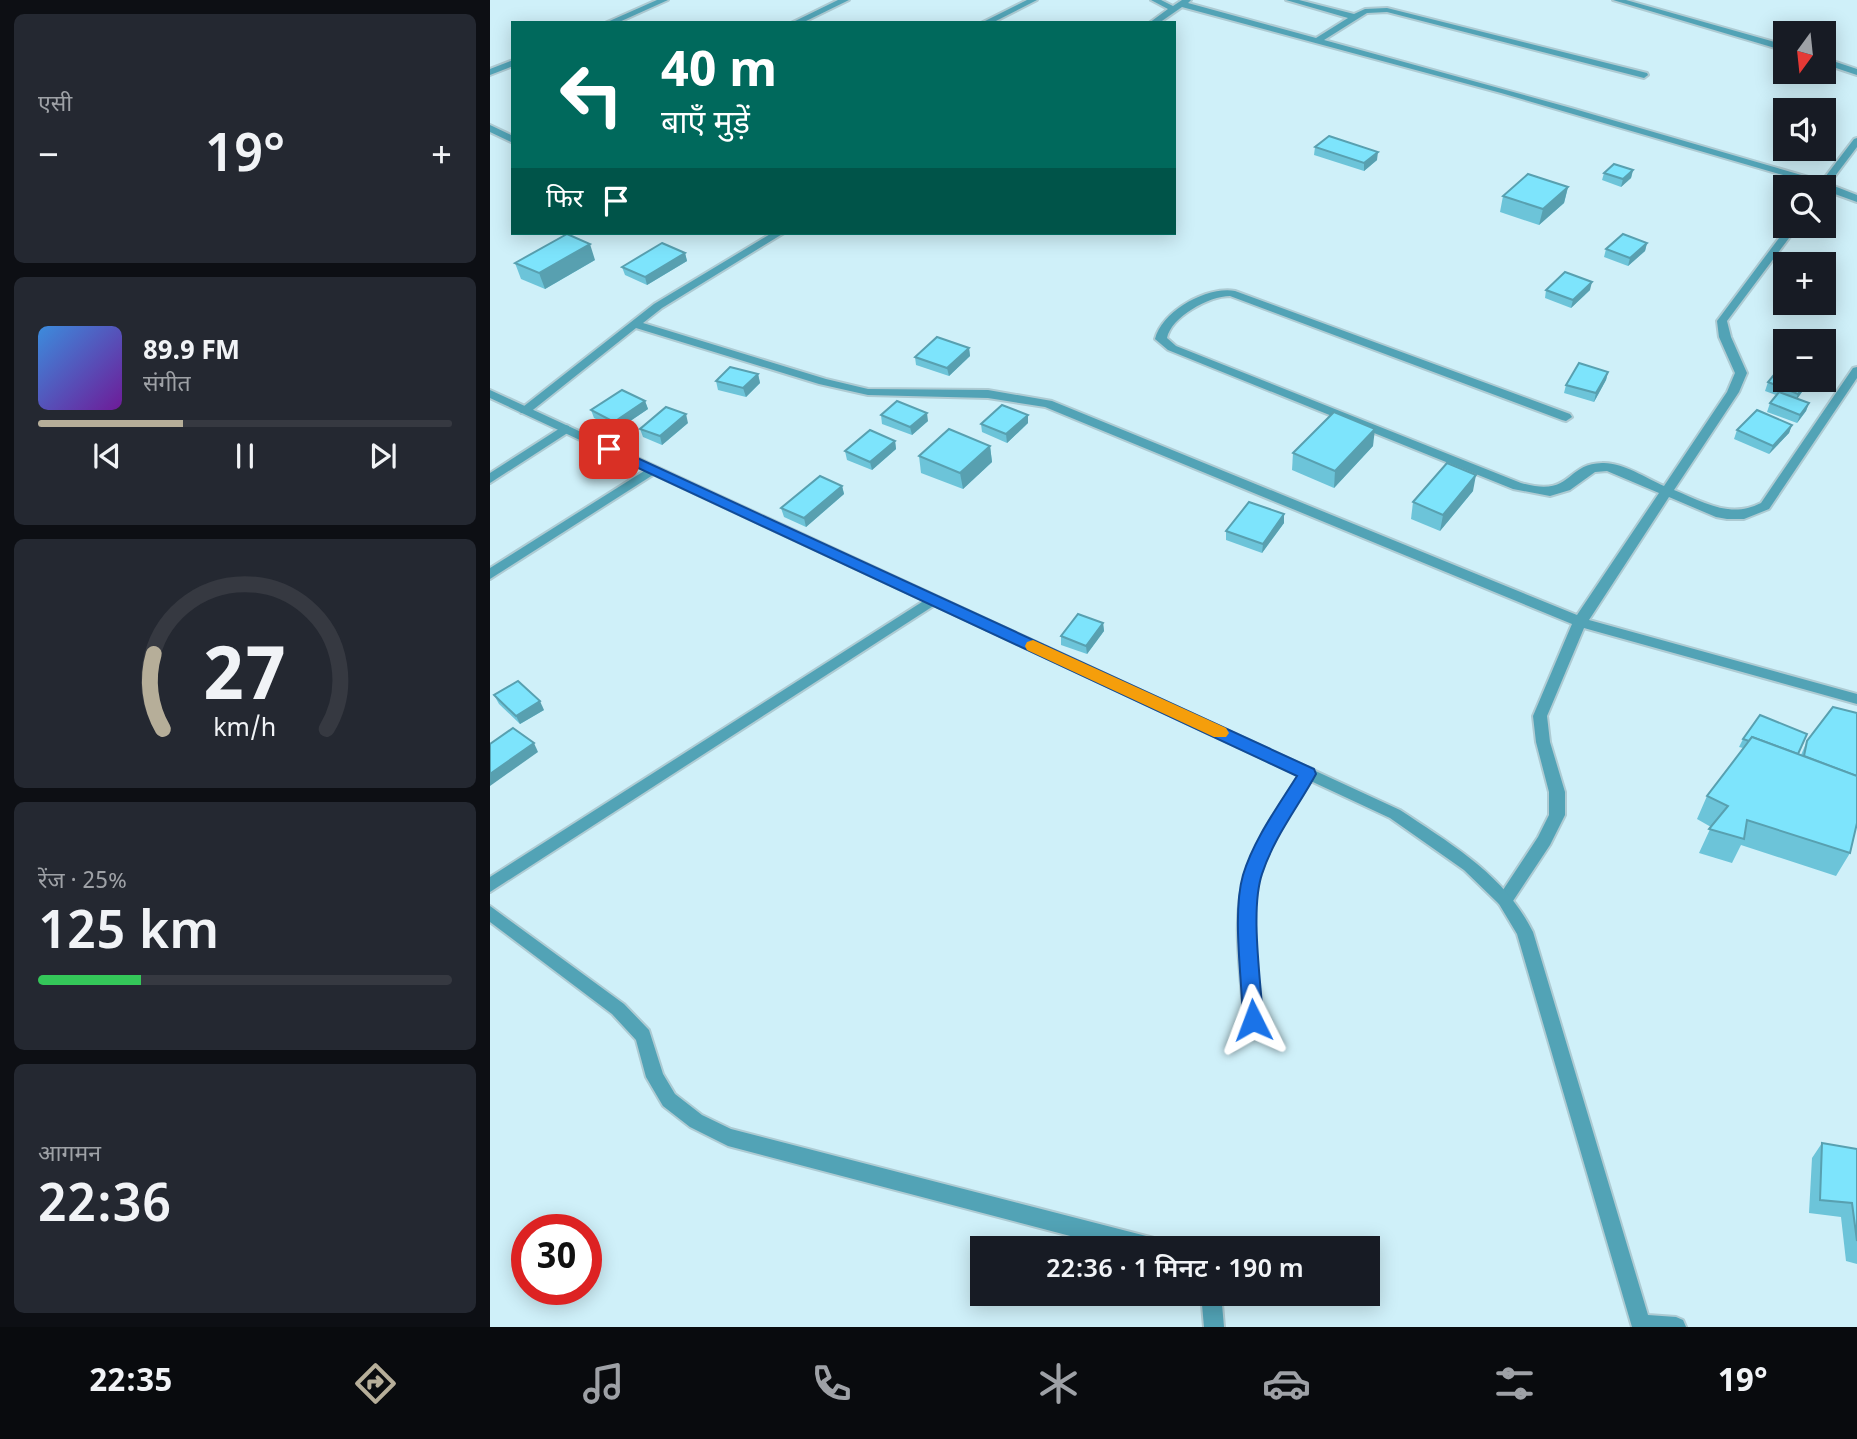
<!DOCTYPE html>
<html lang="hi">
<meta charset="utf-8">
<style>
body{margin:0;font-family:Georgia,"Noto Sans Devanagari",serif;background:#242831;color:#f1f3f6;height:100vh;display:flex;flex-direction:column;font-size:26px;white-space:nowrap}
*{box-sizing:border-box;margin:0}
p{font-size:23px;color:#9ea1a6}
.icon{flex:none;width:38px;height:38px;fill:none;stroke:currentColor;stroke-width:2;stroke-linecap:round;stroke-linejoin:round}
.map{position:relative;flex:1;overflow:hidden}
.sheet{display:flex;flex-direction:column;gap:14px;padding:14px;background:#0d0f14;width:490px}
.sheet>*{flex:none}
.banner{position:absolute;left:21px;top:21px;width:665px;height:214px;border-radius:0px;box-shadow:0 4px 18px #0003;background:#00695c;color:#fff;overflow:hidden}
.needle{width:46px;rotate:195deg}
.fabs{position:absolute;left:1283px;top:21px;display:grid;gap:14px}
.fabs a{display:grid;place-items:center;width:63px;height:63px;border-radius:0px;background:#171b24;box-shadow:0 4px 18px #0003;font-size:35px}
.speed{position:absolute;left:21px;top:1214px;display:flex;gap:14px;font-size:35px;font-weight:700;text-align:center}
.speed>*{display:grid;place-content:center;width:91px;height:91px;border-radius:50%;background:#171b24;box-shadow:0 4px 18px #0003;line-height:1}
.speed .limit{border:10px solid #d22;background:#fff;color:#111}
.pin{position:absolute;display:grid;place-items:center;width:60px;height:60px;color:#fff;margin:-30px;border-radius:14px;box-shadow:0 4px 10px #0006}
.me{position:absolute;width:77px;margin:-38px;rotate:357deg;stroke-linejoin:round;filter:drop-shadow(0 0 5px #0008)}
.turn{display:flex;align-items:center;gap:24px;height:147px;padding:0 35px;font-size:32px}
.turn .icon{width:91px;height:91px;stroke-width:2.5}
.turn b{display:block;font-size:49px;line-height:60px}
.then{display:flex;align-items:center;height:66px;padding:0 35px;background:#0003;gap:14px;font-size:26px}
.big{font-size:52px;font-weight:600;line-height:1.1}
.sheet .tile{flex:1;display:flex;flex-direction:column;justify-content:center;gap:10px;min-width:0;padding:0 24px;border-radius:10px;background:#242831}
.sheet .dial{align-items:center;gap:0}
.dial svg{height:182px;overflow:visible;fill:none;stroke:#363941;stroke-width:7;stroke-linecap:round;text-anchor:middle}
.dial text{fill:#f1f3f6;stroke:none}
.song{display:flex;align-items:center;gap:21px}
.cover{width:84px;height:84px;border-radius:10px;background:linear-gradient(135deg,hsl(210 70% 55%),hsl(280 70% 35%))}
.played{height:7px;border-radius:4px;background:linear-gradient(90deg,#b6ae99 35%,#363941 35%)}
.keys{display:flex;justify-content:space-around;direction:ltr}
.heat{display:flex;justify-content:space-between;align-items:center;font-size:38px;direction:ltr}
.charge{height:10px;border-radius:5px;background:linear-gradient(90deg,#34c759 25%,#363941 0)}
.trip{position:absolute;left:480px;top:1236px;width:410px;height:70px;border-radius:0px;background:#171b24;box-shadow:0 4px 18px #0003;font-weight:600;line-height:70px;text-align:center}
.tab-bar{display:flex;height:112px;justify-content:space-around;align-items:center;background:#090b0e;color:#9ea1a6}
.tab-bar .icon{width:49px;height:49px}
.tab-bar .selected{color:#b6ae99}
.tab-bar b{font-size:32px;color:#f1f3f6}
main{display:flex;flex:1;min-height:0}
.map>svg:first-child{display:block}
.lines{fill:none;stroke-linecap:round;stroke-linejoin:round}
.minor-casing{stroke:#aecbd3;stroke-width:4}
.tertiary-casing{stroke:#aecbd3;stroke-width:4}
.minor{fill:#52a3b6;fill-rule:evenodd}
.tertiary{fill:#52a3b6;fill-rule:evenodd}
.wall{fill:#6cc4d9}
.shaded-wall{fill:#58a0b0}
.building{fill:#7de4fc;stroke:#58a0b0;stroke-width:2}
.route{fill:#1a73e8;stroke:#114b97;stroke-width:2}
.slow{fill:#f59e0b}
</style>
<main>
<section class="sheet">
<div class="tile"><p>एसी</p>
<div class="heat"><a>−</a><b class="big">19°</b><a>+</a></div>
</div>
<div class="tile">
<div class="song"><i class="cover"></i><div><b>89.9 FM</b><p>संगीत</p></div></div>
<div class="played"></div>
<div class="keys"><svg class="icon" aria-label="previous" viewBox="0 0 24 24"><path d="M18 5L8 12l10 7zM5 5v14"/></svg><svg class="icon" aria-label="pause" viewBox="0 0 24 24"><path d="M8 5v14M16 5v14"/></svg><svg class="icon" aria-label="next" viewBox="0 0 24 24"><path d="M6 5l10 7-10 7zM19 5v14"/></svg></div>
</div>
<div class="tile dial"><svg viewBox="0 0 100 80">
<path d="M14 69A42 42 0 1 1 86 69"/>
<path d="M14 69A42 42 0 0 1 10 36" stroke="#b6ae99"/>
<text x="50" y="56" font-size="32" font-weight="700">27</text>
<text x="50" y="72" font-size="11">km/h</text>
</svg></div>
<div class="tile"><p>रेंज · 25%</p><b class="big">125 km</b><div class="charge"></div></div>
<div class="tile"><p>आगमन</p><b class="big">22:36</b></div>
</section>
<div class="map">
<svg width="1367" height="1327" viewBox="0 0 1367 1327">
<rect width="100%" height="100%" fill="#cff0f9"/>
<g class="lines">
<defs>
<g id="minor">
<path d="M 167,0 L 178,0 L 127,23 L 115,23 Z"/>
<path d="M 348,0 L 359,0 L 312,23 L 301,23 Z"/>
<path d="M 537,0 L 547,0 L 502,23 L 491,23 Z"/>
<path d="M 661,0 L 671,0 L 683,6 L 692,0 L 701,0 L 698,3 L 826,38 L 858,18 L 796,0 L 809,0 L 864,14 L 875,9 L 897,8 L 1157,73 L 1158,75 L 1154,78 L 897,12 L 877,13 L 834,40 L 1081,108 L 1332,181 L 1364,139 L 1367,138 L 1367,147 L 1339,184 L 1367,195 L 1367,202 L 1334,190 L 1334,187 L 1011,93 L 692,7 L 669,23 L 659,23 L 678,9 Z"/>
<path d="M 1123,0 L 1136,0 L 1295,45 L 1295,51 Z"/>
<path d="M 1334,58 L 1367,69 L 1367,75 L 1334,64 Z"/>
<path d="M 23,60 L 23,66 L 0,75 L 0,69 Z"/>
<path d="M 0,125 L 23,136 L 23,143 L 0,132 Z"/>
<path d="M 1298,226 L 1308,226 L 1237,321 L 1241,337 L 1257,373 L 1249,392 L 1184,490 C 1214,502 1240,519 1271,503 L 1363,368 L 1367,367 L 1367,378 L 1279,509 L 1254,519 L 1237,519 L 1226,517 L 1179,497 L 1099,620 L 1367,694 L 1367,704 L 1094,628 L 1057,716 L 1060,742 L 1075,792 L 1075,815 L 1060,845 L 1021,904 L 1015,906 L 1009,904 L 1007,899 L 1048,837 L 1059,815 L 1059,792 L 1046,742 L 1043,716 L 1082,624 L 555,407 L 498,398 L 378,395 L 329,384 L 146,328 L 39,413 L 31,413 L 29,410 L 164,304 L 282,233 L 294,233 L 172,308 L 153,323 L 336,379 L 378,389 L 498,390 L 562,401 L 1087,615 L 1169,493 L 1117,471 L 1105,472 L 1080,490 L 1060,496 L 1023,489 L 678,350 L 665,339 C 672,311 717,286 745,291 L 1080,414 L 1082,417 L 1076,421 L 1072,420 L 740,296 C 719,296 681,317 677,338 L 686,346 L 1031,483 C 1083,498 1074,464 1112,463 C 1132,462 1156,478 1174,486 L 1237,392 L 1245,373 L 1229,337 L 1227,321 Z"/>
<path d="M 75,425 L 79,426 L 79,432 L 0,483 L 0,473 Z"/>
<path d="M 162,466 L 168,470 L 166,473 L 0,579 L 0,568 Z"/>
<path d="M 443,595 L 448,597 L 450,600 L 448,603 L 0,892 L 0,877 Z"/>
<path d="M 818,767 L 823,769 L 825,773 C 807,806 782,837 771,873 C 757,920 768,973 772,1020 L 769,1025 L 763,1028 L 757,1025 L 754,1020 C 751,973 741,920 755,874 C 767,836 792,802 813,769 Z"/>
<path d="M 0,906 L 134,1004 L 159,1030 L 173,1074 L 185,1094 L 212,1115 L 241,1129 L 664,1238 L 671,1241 L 674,1248 L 626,1248 L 238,1146 L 200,1127 L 173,1106 L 156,1077 L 146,1040 L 122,1014 L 0,922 Z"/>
<path d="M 711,1293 L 731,1293 L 734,1327 L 714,1327 Z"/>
</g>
<path id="tertiary" d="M 0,390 L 910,810 C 961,844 1015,875 1043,932 L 1158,1315 L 1186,1317 L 1193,1320 L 1196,1327 L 1142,1327 L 1027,934 L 1009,904 L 974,870 L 900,818 L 0,398 Z"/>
</defs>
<use href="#minor" class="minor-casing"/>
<use href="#tertiary" class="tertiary-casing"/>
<use href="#minor" class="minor"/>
<use href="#tertiary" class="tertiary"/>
</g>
<g class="wall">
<path d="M 825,147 L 887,160 L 874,171 L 824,155 Z"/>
<path d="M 1143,170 L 1141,178 L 1131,187 L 1112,180 L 1114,173 Z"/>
<path d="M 1078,187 L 1074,203 L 1049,225 L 1010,212 L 1013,196 Z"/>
<path d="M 1157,243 L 1155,251 L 1138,266 L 1114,257 L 1116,249 Z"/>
<path d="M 195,253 L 197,261 L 157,285 L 135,275 L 132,267 Z"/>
<path d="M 105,260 L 55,289 L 31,279 L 25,263 Z"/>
<path d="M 1056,290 L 1100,290 L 1081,308 L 1055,298 Z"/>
<path d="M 479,348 L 480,356 L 459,376 L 426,365 L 425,357 Z"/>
<path d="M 1118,372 L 1116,380 L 1104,402 L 1074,393 L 1076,385 Z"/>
<path d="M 268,374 L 270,383 L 256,397 L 228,390 L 226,381 Z"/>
<path d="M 1317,381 L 1314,389 L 1307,399 L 1319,403 L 1316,411 L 1307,423 L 1277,412 L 1280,403 L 1286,395 L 1275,391 L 1278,382 Z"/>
<path d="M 155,401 L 158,409 L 127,430 L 104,418 L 101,410 Z"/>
<path d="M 391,415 L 438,421 L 422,435 L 392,424 Z"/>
<path d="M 538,415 L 538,423 L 517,443 L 492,432 L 491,424 Z"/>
<path d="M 198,423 L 172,445 L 153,437 L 150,429 Z"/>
<path d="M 1302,425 L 1299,433 L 1279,454 L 1244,439 L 1247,430 Z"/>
<path d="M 405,441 L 406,449 L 382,470 L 357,460 L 355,451 Z"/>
<path d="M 500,446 L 502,462 L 473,489 L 431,473 L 429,456 Z"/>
<path d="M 883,446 L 844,488 L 802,470 L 803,453 Z"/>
<path d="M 352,486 L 354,494 L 316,527 L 294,517 L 291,508 Z"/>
<path d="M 983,491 L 950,531 L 921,519 L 923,502 Z"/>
<path d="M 794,514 L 794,523 L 772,553 L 736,540 L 736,531 Z"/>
<path d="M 613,623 L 614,631 L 597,654 L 571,645 L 571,636 Z"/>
<path d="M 4,695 L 54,710 L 30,724 L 9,704 Z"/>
<path d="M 1253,739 L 1311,755 L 1317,741 L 1360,853 L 1346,876 L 1251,845 L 1242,863 L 1209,853 L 1221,827 L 1207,819 L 1217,796 L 1253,748 L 1249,747 Z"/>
<path d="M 1332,1143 L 1367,1149 L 1367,1264 L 1356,1261 L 1351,1217 L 1319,1213 L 1322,1158 Z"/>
</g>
<g class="shaded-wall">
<path d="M 888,152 L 887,160 L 874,171 L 874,163 Z"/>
<path d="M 1143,170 L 1141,178 L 1131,187 L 1133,179 Z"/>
<path d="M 1078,187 L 1074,203 L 1049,225 L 1053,209 Z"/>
<path d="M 1157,243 L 1155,251 L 1138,266 L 1140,258 Z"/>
<path d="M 100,244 L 105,260 L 55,289 L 49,273 Z"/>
<path d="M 195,253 L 197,261 L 157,285 L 155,277 Z"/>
<path d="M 1102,282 L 1100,290 L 1081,308 L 1083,300 Z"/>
<path d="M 479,348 L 480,356 L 459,376 L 457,368 Z"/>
<path d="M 1118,372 L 1116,380 L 1104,402 L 1106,393 Z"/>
<path d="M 268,374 L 270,383 L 256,397 L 253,388 Z"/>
<path d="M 1317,381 L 1314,389 L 1305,402 L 1308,394 Z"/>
<path d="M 155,401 L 158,409 L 127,430 L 124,422 Z"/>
<path d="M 1319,403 L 1316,411 L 1307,423 L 1310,415 Z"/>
<path d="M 437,413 L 438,421 L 422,435 L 420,427 Z"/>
<path d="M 196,414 L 198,423 L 172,445 L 170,436 Z"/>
<path d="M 538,415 L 538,423 L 517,443 L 516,434 Z"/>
<path d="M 1302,425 L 1299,433 L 1279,454 L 1283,446 Z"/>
<path d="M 885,429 L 883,446 L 844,488 L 845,471 Z"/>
<path d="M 405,441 L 406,449 L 382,470 L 380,462 Z"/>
<path d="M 500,446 L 502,462 L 473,489 L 470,473 Z"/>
<path d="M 986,475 L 983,491 L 950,531 L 953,515 Z"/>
<path d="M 352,486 L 354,494 L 316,527 L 314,518 Z"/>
<path d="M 794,514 L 794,523 L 772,553 L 773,544 Z"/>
<path d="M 613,623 L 614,631 L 597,654 L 596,646 Z"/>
<path d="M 50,701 L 54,710 L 30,724 L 26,716 Z"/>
<path d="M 44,743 L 48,752 L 0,786 L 0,774 Z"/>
</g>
<g class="building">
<path d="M 839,136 L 888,152 L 874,163 L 825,147 Z"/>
<path d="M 1124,164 L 1143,170 L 1133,179 L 1114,173 Z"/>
<path d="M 1038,174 L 1078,187 L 1053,209 L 1013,196 Z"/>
<path d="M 77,234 L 100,244 L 49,273 L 25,263 Z"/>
<path d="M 1133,234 L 1157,243 L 1140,258 L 1116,249 Z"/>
<path d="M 172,243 L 195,253 L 155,277 L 132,267 Z"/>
<path d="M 1075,272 L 1102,282 L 1083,300 L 1056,290 Z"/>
<path d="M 447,337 L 479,348 L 457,368 L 425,357 Z"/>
<path d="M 1089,363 L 1118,372 L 1106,393 L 1076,385 Z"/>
<path d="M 240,367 L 268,374 L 253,388 L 226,381 Z"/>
<path d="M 1288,370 L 1295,373 L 1295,380 L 1314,380 L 1317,381 L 1308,394 L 1278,382 Z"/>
<path d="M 132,390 L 155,401 L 124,422 L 101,410 Z"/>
<path d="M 1289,392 L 1319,403 L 1310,415 L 1280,403 Z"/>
<path d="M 407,401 L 437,413 L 420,427 L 391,415 Z"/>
<path d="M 512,405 L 538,415 L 516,434 L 491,424 Z"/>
<path d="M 176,407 L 196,414 L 170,436 L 150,429 Z"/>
<path d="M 1267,410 L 1302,425 L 1283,446 L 1247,430 Z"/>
<path d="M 844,412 L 885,429 L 845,471 L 803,453 Z"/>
<path d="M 459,429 L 500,446 L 470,473 L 429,456 Z"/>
<path d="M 380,430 L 405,441 L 380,462 L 355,451 Z"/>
<path d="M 957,463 L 986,475 L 953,515 L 923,502 Z"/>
<path d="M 330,476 L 352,486 L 314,518 L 291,508 Z"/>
<path d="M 759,502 L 794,514 L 773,544 L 736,531 Z"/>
<path d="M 588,614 L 613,623 L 596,646 L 571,636 Z"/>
<path d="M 28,681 L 50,701 L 26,716 L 4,695 Z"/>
<path d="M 1343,707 L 1367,713 L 1367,776 L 1314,756 L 1317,741 Z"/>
<path d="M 1270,715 L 1317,734 L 1308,754 L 1262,737 L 1259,741 L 1253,739 Z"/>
<path d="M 23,728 L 44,743 L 0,774 L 0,744 Z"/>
<path d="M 1262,737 L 1367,776 L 1367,823 L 1360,853 L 1257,820 L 1254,839 L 1219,829 L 1238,806 L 1217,796 Z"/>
<path d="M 1332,1143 L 1367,1149 L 1367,1241 L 1362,1203 L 1330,1200 Z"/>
</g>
<path class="route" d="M 119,445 L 824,769 L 826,774 C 808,807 784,837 772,874 C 760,910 771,981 773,1020 L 770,1027 L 763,1029 L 756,1027 L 753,1020 C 752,980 742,913 753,875 C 764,839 787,808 807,776 L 114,452 L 112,449 Z"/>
<path class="slow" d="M 543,640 L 736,728 L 739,733 L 736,737 L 724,737 L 537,650 L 535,646 L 537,642 Z"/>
</svg>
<div class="fabs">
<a><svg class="needle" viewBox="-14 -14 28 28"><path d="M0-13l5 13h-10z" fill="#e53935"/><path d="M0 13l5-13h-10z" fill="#9ea1a6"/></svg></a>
<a><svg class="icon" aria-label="sound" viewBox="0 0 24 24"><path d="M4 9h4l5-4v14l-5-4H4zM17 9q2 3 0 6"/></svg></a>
<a><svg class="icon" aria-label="search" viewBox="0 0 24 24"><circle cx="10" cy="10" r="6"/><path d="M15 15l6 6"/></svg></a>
<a>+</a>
<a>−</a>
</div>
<div class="speed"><div class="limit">30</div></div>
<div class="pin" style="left:119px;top:449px;background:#d93025"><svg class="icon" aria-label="arrive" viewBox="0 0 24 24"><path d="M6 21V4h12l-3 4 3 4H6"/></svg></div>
<svg class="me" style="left:763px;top:1020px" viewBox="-20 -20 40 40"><path d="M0-17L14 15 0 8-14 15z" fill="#1a73e8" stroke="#fff" stroke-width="4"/></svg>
<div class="trip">22:36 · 1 मिनट · 190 m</div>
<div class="banner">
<div class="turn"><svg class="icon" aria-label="left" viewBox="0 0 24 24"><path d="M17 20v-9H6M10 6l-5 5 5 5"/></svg><div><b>40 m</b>बाएँ मुड़ें</div></div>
<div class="then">फिर<svg class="icon" aria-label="arrive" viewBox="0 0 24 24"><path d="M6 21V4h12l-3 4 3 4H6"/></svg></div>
</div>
</div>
</main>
<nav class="tab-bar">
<b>22:35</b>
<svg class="icon selected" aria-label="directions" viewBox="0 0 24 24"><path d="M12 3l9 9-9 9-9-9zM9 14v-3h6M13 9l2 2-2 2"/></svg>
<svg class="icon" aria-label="music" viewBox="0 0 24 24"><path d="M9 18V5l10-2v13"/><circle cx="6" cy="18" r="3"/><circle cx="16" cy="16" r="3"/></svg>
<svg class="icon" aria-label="phone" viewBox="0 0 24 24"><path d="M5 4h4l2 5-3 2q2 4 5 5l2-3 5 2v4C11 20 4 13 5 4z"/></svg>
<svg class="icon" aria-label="climate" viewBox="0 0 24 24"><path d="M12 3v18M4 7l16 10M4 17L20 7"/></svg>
<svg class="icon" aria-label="car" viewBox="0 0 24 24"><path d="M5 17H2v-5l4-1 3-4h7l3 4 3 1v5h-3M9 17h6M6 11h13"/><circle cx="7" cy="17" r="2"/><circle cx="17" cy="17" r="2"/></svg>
<svg class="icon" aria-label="filters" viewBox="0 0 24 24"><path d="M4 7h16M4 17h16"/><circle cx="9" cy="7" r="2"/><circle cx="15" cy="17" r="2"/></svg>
<b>19°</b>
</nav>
